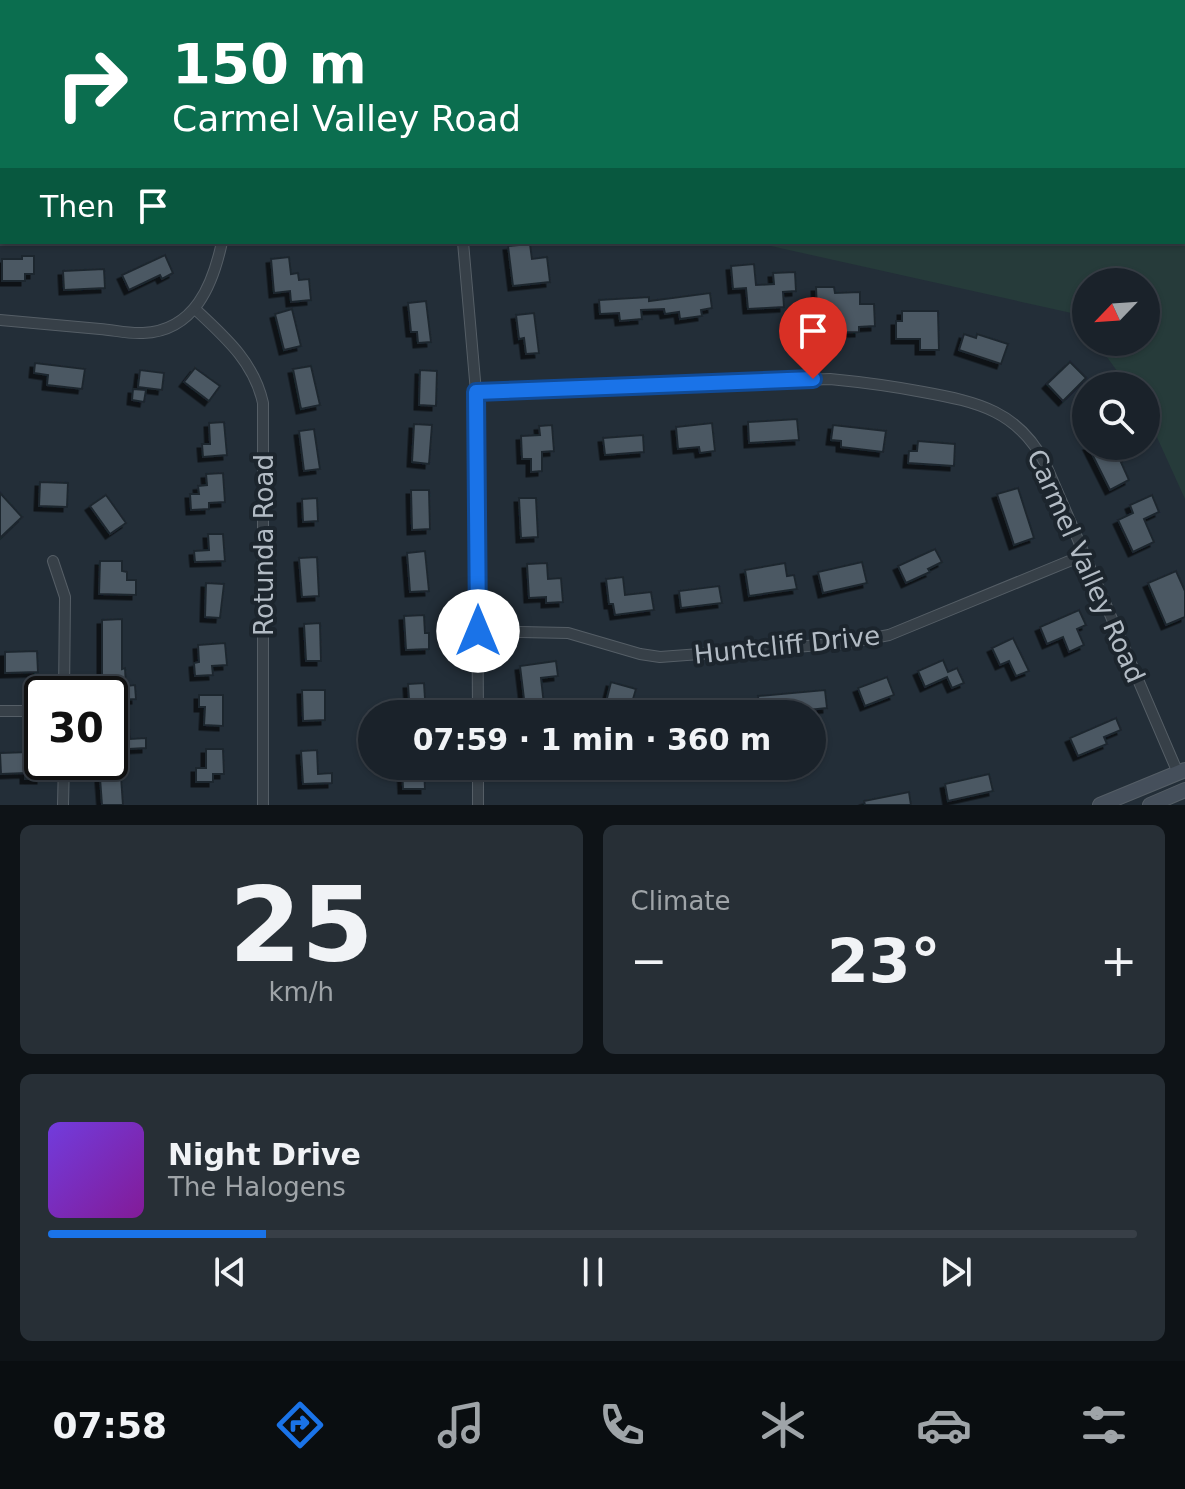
<!DOCTYPE html>
<meta charset="utf-8">
<style>
body{margin:0;font-family:"DejaVu Sans",sans-serif;background:#272f36;color:#f1f3f6;height:100vh;display:flex;flex-direction:column;font-size:30px;white-space:nowrap}
*{box-sizing:border-box;margin:0}
p{font-size:26px;color:#9fa4a8}
.icon{flex:none;width:44px;height:44px;fill:none;stroke:currentColor;stroke-width:2;stroke-linecap:round;stroke-linejoin:round}
.map{position:relative;height:805px;overflow:hidden}
.details{display:flex;flex-direction:column;gap:20px;padding:20px;background:#0e1317;flex:1}
.details>*{flex:none}
.banner{position:absolute;left:0px;top:0px;width:1186px;height:244px;box-shadow:0 2px 6px #0004,0 0 0 2px #383f47;background:#0b6e4f;color:#fff;overflow:hidden}
.needle{width:52px;rotate:245deg}
.controls{position:absolute;left:1072px;top:268px;display:grid;gap:16px}
.controls a{display:grid;place-items:center;width:88px;height:88px;border-radius:50%;background:#1a222a;box-shadow:0 2px 6px #0004,0 0 0 2px #383f47;font-size:40px}
.speed{position:absolute;left:24px;top:676px;display:flex;gap:16px;font-size:40px;font-weight:700;text-align:center}
.speed>*{display:grid;place-content:center;width:104px;height:104px;border-radius:50%;background:#1a222a;box-shadow:0 2px 6px #0004,0 0 0 2px #383f47;line-height:1}
.speed .limit{border:4px solid #111;border-radius:12px;background:#fff;color:#111}
.pin{position:absolute;display:grid;place-items:center;width:68px;height:68px;color:#fff;margin:-82px -34px;border-radius:50% 50% 50% 0;rotate:-45deg;box-shadow:0 0 8px #0007}
.pin .icon{rotate:45deg}
.me{position:absolute;width:88px;margin:-44px;rotate:0deg;stroke-linejoin:round;filter:drop-shadow(0 0 6px #0008)}
.turn{display:flex;align-items:center;gap:28px;height:168px;padding:0 40px;font-size:36px}
.turn .icon{width:104px;height:104px;stroke-width:2.5}
.turn b{display:block;font-size:56px;line-height:68px}
.then{display:flex;align-items:center;height:76px;padding:0 40px;background:#0003;gap:16px;font-size:30px}
.big{font-size:60px;font-weight:600;line-height:1.1}
.details .card{flex:1;display:flex;flex-direction:column;justify-content:center;gap:12px;min-width:0;padding:0 28px;border-radius:12px;background:#272f36}
.details .dial{align-items:center;gap:0}
.dial b{font-size:104px;line-height:1}
.song{display:flex;align-items:center;gap:24px}
.cover{width:96px;height:96px;border-radius:12px;background:linear-gradient(135deg,hsl(260 70% 55%),hsl(290 70% 35%))}
.played{height:8px;border-radius:4px;background:linear-gradient(90deg,#1a73e8 20%,#383f47 20%)}
.keys{display:flex;justify-content:space-around;direction:ltr}
.heat{display:flex;justify-content:space-between;align-items:center;font-size:44px;direction:ltr}
.details .tiles{flex:1;display:grid;gap:20px;grid-template-columns:1fr 1fr}
.card:last-child{grid-column:span 2}
.trip{position:absolute;left:358px;top:700px;width:468px;height:80px;border-radius:40px;background:#1a222a;box-shadow:0 2px 6px #0004,0 0 0 2px #383f47;font-weight:600;line-height:80px;text-align:center}
.dock{display:flex;height:128px;justify-content:space-around;align-items:center;background:#0a0e11;color:#9fa4a8}
.dock .icon{width:56px;height:56px}
.dock .on{color:#1a73e8}
.dock b{font-size:36px;color:#f1f3f6}
.map>svg:first-child{display:block}
.green{fill:#263b3a}
.building{fill:#4c5963;stroke:#1e272f;stroke-width:2;filter:url(#shadow)}
.lines{fill:none;stroke-linecap:round;stroke-linejoin:round}
.minor-casing{stroke:#555e66;stroke-width:12}
.secondary-casing{stroke:#555e66;stroke-width:16}
.minor{stroke:#374048;stroke-width:10}
.secondary{stroke:#454f5b;stroke-width:14}
.route-casing{stroke:#114b97;stroke-width:20}
.route{stroke:#1a73e8;stroke-width:14}
.labels{text-anchor:middle;stroke-width:8;stroke-linejoin:round;paint-order:stroke}
.street-label{font-size:26px;fill:#b2bbc4;stroke:#1c252d}
</style>
<div class="map">
<svg width="1185" height="805" viewBox="0 0 1185 805">
<defs>
<filter id="shadow"><feDropShadow dx="-4.5" dy="4.5" stdDeviation="0" flood-color="#0009"/></filter>
</defs>
<rect width="100%" height="100%" fill="#232e38"/>
<path class="green" d="M 728,0 L 1185,0 L 1185,499 L 1146,413 L 1146,386 L 1128,386 L 1096,342 L 1146,342 L 1146,282 L 1086,282 L 1086,327 L 1076,314 L 753,242 L 1184,242 L 1184,2 L 728,2 Z"/>
<g class="building">
<path d="M 530,244 L 532,259 L 547,257 L 550,282 L 513,286 L 508,246 Z"/>
<path d="M 165,255 L 173,273 L 162,279 L 160,275 L 129,290 L 122,275 Z"/>
<path d="M 22,256 L 34,256 L 34,274 L 25,274 L 25,281 L 2,281 L 2,259 L 22,259 Z"/>
<path d="M 289,257 L 291,274 L 298,273 L 299,280 L 309,279 L 311,300 L 291,302 L 290,291 L 274,293 L 271,259 Z"/>
<path d="M 754,264 L 756,285 L 774,284 L 773,273 L 795,272 L 796,291 L 783,292 L 784,307 L 748,309 L 746,288 L 733,289 L 731,266 Z"/>
<path d="M 104,269 L 105,288 L 64,290 L 63,271 Z"/>
<path d="M 816,287 L 834,287 L 835,293 L 860,292 L 860,304 L 874,304 L 875,326 L 859,327 L 859,332 L 818,333 Z"/>
<path d="M 710,293 L 712,308 L 701,310 L 702,316 L 680,319 L 679,312 L 665,314 L 664,309 L 641,310 L 642,319 L 620,321 L 619,313 L 600,314 L 599,300 L 649,297 L 649,301 Z"/>
<path d="M 426,301 L 431,342 L 418,343 L 417,332 L 411,332 L 408,303 Z"/>
<path d="M 292,309 L 301,346 L 284,350 L 275,314 Z"/>
<path d="M 902,311 L 938,311 L 939,350 L 920,350 L 920,339 L 896,339 L 896,321 L 902,321 Z"/>
<path d="M 534,313 L 539,353 L 526,354 L 524,338 L 519,339 L 516,315 Z"/>
<path d="M 964,334 L 976,338 L 977,334 L 1008,344 L 1001,364 L 959,350 Z"/>
<path d="M 1070,362 L 1086,378 L 1063,401 L 1047,384 Z"/>
<path d="M 35,363 L 85,369 L 82,389 L 47,385 L 48,375 L 34,373 Z"/>
<path d="M 311,366 L 320,405 L 301,409 L 293,369 Z"/>
<path d="M 195,368 L 220,386 L 209,401 L 184,382 Z"/>
<path d="M 140,370 L 164,373 L 162,390 L 138,387 Z"/>
<path d="M 420,370 L 437,371 L 436,406 L 419,405 Z"/>
<path d="M 133,389 L 146,390 L 144,402 L 132,400 Z"/>
<path d="M 797,419 L 799,440 L 749,443 L 748,422 Z"/>
<path d="M 224,422 L 227,455 L 203,457 L 202,444 L 210,444 L 209,423 Z"/>
<path d="M 712,423 L 715,451 L 700,453 L 699,447 L 678,449 L 676,427 Z"/>
<path d="M 414,424 L 432,425 L 429,464 L 412,462 Z"/>
<path d="M 552,425 L 554,451 L 542,452 L 542,471 L 531,472 L 531,459 L 522,459 L 521,436 L 540,435 L 539,426 Z"/>
<path d="M 833,425 L 886,431 L 883,452 L 841,447 L 841,441 L 831,440 Z"/>
<path d="M 314,429 L 320,469 L 304,471 L 299,431 Z"/>
<path d="M 643,435 L 644,452 L 605,455 L 603,438 Z"/>
<path d="M 918,441 L 955,444 L 954,466 L 908,463 L 909,451 L 917,451 Z"/>
<path d="M 1088,446 L 1121,446 L 1126,457 L 1120,460 L 1129,480 L 1110,490 Z"/>
<path d="M 223,473 L 225,502 L 209,503 L 209,509 L 191,510 L 190,494 L 199,494 L 198,486 L 207,485 L 206,474 Z"/>
<path d="M 40,482 L 68,483 L 67,507 L 39,506 Z"/>
<path d="M 1018,488 L 1034,538 L 1014,545 L 997,494 Z"/>
<path d="M 411,490 L 429,490 L 430,529 L 412,530 Z"/>
<path d="M 0,493 L 22,517 L 0,538 Z"/>
<path d="M 106,495 L 126,523 L 110,534 L 90,506 Z"/>
<path d="M 1152,495 L 1159,512 L 1144,519 L 1154,542 L 1133,552 L 1118,520 L 1133,513 L 1130,505 Z"/>
<path d="M 317,498 L 318,521 L 303,522 L 302,499 Z"/>
<path d="M 519,498 L 536,498 L 538,537 L 521,538 Z"/>
<path d="M 208,534 L 223,534 L 225,561 L 195,562 L 194,551 L 209,550 Z"/>
<path d="M 935,549 L 942,562 L 928,569 L 930,572 L 906,583 L 898,566 Z"/>
<path d="M 425,551 L 429,591 L 410,592 L 407,553 Z"/>
<path d="M 317,557 L 319,596 L 302,597 L 299,558 Z"/>
<path d="M 100,561 L 122,561 L 122,571 L 127,572 L 127,580 L 136,580 L 136,595 L 99,594 Z"/>
<path d="M 862,562 L 867,583 L 823,593 L 818,572 Z"/>
<path d="M 547,563 L 548,579 L 561,578 L 563,602 L 546,603 L 546,597 L 529,598 L 527,564 Z"/>
<path d="M 785,563 L 787,576 L 794,575 L 797,589 L 749,596 L 745,570 Z"/>
<path d="M 1176,571 L 1185,591 L 1185,617 L 1166,625 L 1148,583 Z"/>
<path d="M 623,577 L 625,595 L 651,592 L 654,610 L 615,615 L 613,604 L 609,604 L 606,579 Z"/>
<path d="M 206,583 L 224,584 L 220,618 L 205,617 Z"/>
<path d="M 719,586 L 722,603 L 681,608 L 679,591 Z"/>
<path d="M 1079,610 L 1086,625 L 1077,629 L 1084,645 L 1069,652 L 1063,637 L 1047,644 L 1040,627 Z"/>
<path d="M 424,615 L 425,633 L 429,633 L 429,649 L 406,650 L 404,616 Z"/>
<path d="M 122,619 L 122,669 L 125,668 L 126,686 L 135,685 L 136,699 L 120,700 L 119,695 L 106,694 L 106,688 L 102,688 L 102,620 Z"/>
<path d="M 320,623 L 321,661 L 306,661 L 304,624 Z"/>
<path d="M 1013,638 L 1029,671 L 1016,676 L 1009,661 L 1000,665 L 992,648 Z"/>
<path d="M 225,643 L 227,665 L 212,666 L 213,675 L 195,676 L 194,663 L 199,662 L 198,645 Z"/>
<path d="M 37,651 L 38,672 L 5,673 L 5,652 Z"/>
<path d="M 943,660 L 948,672 L 957,668 L 964,683 L 952,688 L 947,677 L 925,687 L 918,671 Z"/>
<path d="M 556,661 L 558,676 L 541,678 L 544,705 L 525,707 L 520,666 Z"/>
<path d="M 887,677 L 894,695 L 865,706 L 858,688 Z"/>
<path d="M 611,682 L 636,689 L 631,706 L 649,712 L 649,714 L 610,714 L 613,704 L 606,702 Z"/>
<path d="M 424,683 L 426,714 L 410,714 L 408,684 Z"/>
<path d="M 302,690 L 325,690 L 325,720 L 303,721 Z"/>
<path d="M 825,690 L 827,708 L 799,711 L 799,714 L 790,714 L 789,712 L 731,714 L 731,708 L 759,705 L 758,696 Z"/>
<path d="M 199,695 L 223,695 L 223,726 L 204,725 L 205,707 L 199,707 Z"/>
<path d="M 719,701 L 720,714 L 682,714 L 681,702 Z"/>
<path d="M 128,718 L 130,739 L 146,738 L 146,748 L 110,750 L 110,719 Z"/>
<path d="M 1116,718 L 1121,730 L 1104,737 L 1107,744 L 1078,756 L 1070,738 Z"/>
<path d="M 206,749 L 223,749 L 224,774 L 213,774 L 213,782 L 196,782 L 196,768 L 206,768 Z"/>
<path d="M 317,750 L 318,774 L 332,773 L 332,783 L 303,784 L 301,751 Z"/>
<path d="M 29,752 L 29,761 L 40,760 L 41,779 L 25,779 L 25,773 L 1,774 L 0,753 Z"/>
<path d="M 402,766 L 424,766 L 425,789 L 403,789 Z"/>
<path d="M 989,774 L 993,791 L 948,801 L 945,784 Z"/>
<path d="M 121,776 L 123,805 L 102,805 L 100,778 Z"/>
<path d="M 909,792 L 911,805 L 865,805 L 864,801 Z"/>
</g>
<g class="lines">
<defs>
<g id="minor">
<path d="M 207,0 L 207,2"/>
<path d="M 442,0 L 442,2"/>
<path d="M 0,74 L 2,74"/>
<path d="M 463,242 L 476,392 L 478,714"/>
<path d="M 195,309 C 225,337 254,362 263,403 L 263,805"/>
<path d="M 0,320 C 33,323 66,326 100,329 C 114,330 129,334 143,333 C 195,331 213,284 222,242"/>
<path d="M 476,392 L 830,379 C 861,382 892,386 923,392 C 978,402 1019,411 1046,465 L 1178,773"/>
<path d="M 53,561 L 65,597 L 64,694"/>
<path d="M 478,631 L 568,633 L 640,654 L 660,657 L 847,643 L 889,635 L 1084,555"/>
<path d="M 0,711 L 42,711"/>
<path d="M 478,766 L 478,805"/>
<path d="M 63,805 L 64,762"/>
</g>
<g id="secondary">
<path d="M 1100,805 L 1185,770"/>
<path d="M 1150,805 L 1185,790"/>
</g>
</defs>
<use href="#minor" class="minor-casing"/>
<use href="#secondary" class="secondary-casing"/>
<use href="#minor" class="minor"/>
<use href="#secondary" class="secondary"/>
</g>
<g class="lines">
<defs>
<path id="route" d="M 478,631 L 476,392 L 813,379"/>
</defs>
<use href="#route" class="route-casing"/>
<use href="#route" class="route"/>
</g>
<g class="labels">
<g class="street-label">
<text transform="translate(264 545) rotate(-90)" y="9">Rotunda Road</text>
<text transform="translate(1086 566) rotate(66)" y="9">Carmel Valley Road</text>
<text transform="translate(787 645) rotate(-6)" y="9">Huntcliff Drive</text>
</g>
</g>
</svg>
<div class="controls">
<a><svg class="needle" viewBox="-14 -14 28 28"><path d="M0-13l5 13h-10z" fill="#e53935"/><path d="M0 13l5-13h-10z" fill="#9fa4a8"/></svg></a>
<a><svg class="icon" aria-label="search" viewBox="0 0 24 24"><circle cx="10" cy="10" r="6"/><path d="M15 15l6 6"/></svg></a>
</div>
<div class="speed"><div class="limit">30</div></div>
<div class="pin" style="left:813px;top:379px;background:#d93025"><svg class="icon" aria-label="arrive" viewBox="0 0 24 24"><path d="M6 21V4h12l-3 4 3 4H6"/></svg></div>
<svg class="me" style="left:478px;top:631px" viewBox="-20 -20 40 40"><circle r="19" fill="#fff"/><path d="M0-13L10 11 0 6-10 11z" fill="#1a73e8"/></svg>
<div class="trip">07:59 · 1 min · 360 m</div>
<div class="banner">
<div class="turn"><svg class="icon" aria-label="right" viewBox="0 0 24 24"><path d="M7 20v-9h11M14 6l5 5-5 5"/></svg><div><b>150 m</b>Carmel Valley Road</div></div>
<div class="then">Then<svg class="icon" aria-label="arrive" viewBox="0 0 24 24"><path d="M6 21V4h12l-3 4 3 4H6"/></svg></div>
</div>
</div>
<section class="details">
<div class="tiles">
<div class="card dial"><b>25</b><p>km/h</p></div>
<div class="card"><p>Climate</p>
<div class="heat"><a>−</a><b class="big">23°</b><a>+</a></div>
</div>
<div class="card">
<div class="song"><i class="cover"></i><div><b>Night Drive</b><p>The Halogens</p></div></div>
<div class="played"></div>
<div class="keys"><svg class="icon" aria-label="previous" viewBox="0 0 24 24"><path d="M18 5L8 12l10 7zM5 5v14"/></svg><svg class="icon" aria-label="pause" viewBox="0 0 24 24"><path d="M8 5v14M16 5v14"/></svg><svg class="icon" aria-label="next" viewBox="0 0 24 24"><path d="M6 5l10 7-10 7zM19 5v14"/></svg></div>
</div>
</div>
</section>
<nav class="dock">
<b>07:58</b>
<svg class="icon on" aria-label="directions" viewBox="0 0 24 24"><path d="M12 3l9 9-9 9-9-9zM9 14v-3h6M13 9l2 2-2 2"/></svg>
<svg class="icon" aria-label="music" viewBox="0 0 24 24"><path d="M9 18V5l10-2v13"/><circle cx="6" cy="18" r="3"/><circle cx="16" cy="16" r="3"/></svg>
<svg class="icon" aria-label="phone" viewBox="0 0 24 24"><path d="M5 4h4l2 5-3 2q2 4 5 5l2-3 5 2v4C11 20 4 13 5 4z"/></svg>
<svg class="icon" aria-label="climate" viewBox="0 0 24 24"><path d="M12 3v18M4 7l16 10M4 17L20 7"/></svg>
<svg class="icon" aria-label="car" viewBox="0 0 24 24"><path d="M5 17H2v-5l4-1 3-4h7l3 4 3 1v5h-3M9 17h6M6 11h13"/><circle cx="7" cy="17" r="2"/><circle cx="17" cy="17" r="2"/></svg>
<svg class="icon" aria-label="filters" viewBox="0 0 24 24"><path d="M4 7h16M4 17h16"/><circle cx="9" cy="7" r="2"/><circle cx="15" cy="17" r="2"/></svg>
</nav>
